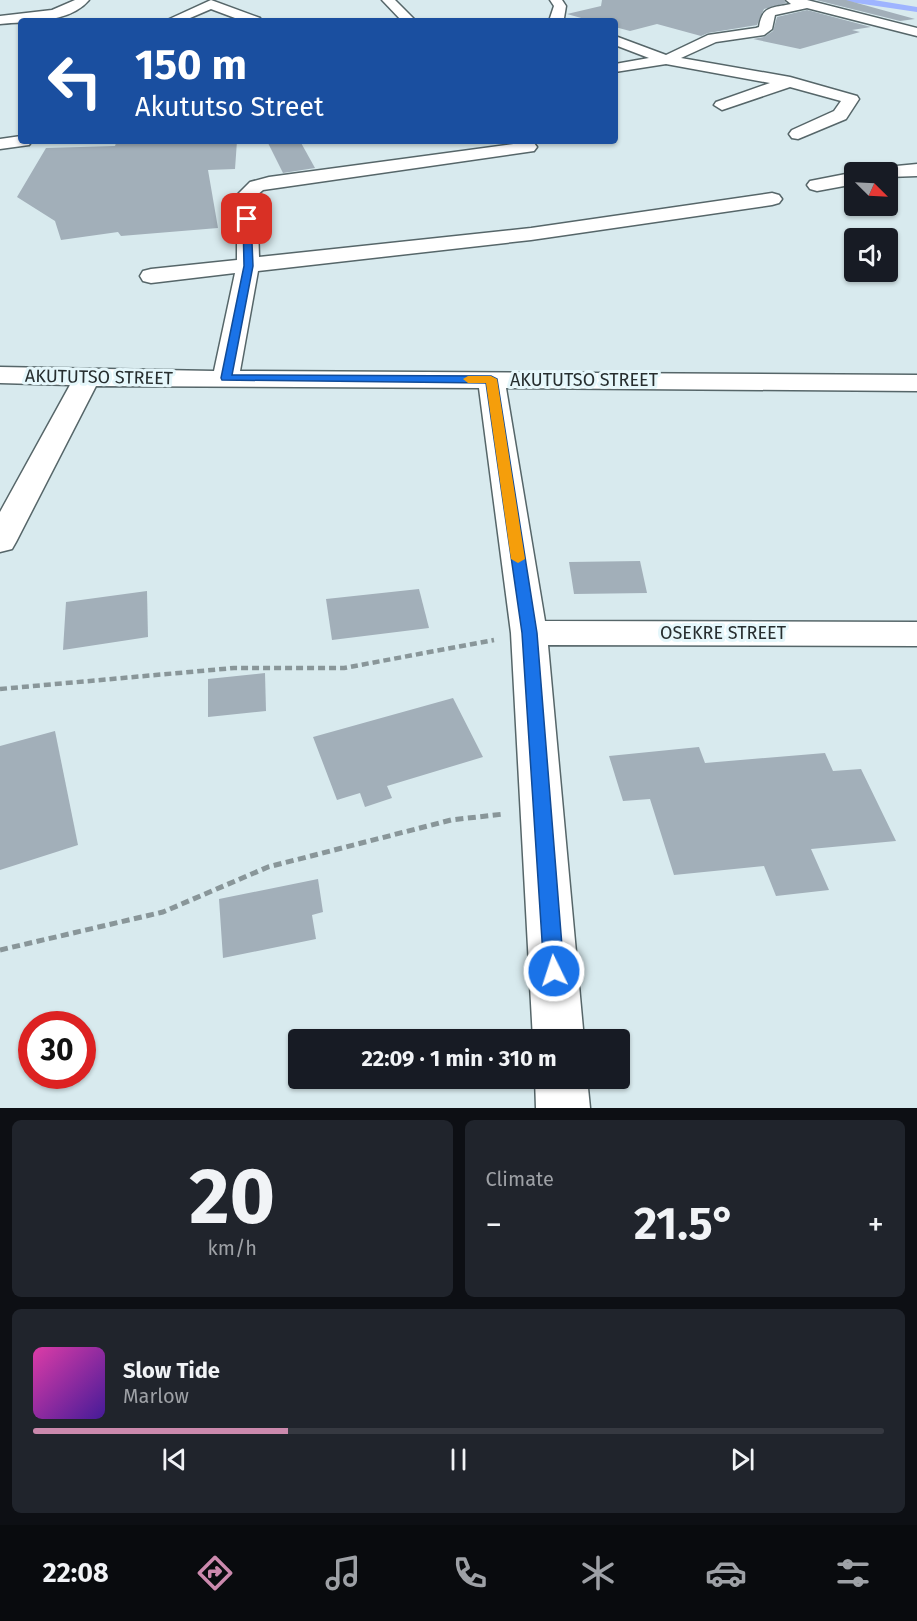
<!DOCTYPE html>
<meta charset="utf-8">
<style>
body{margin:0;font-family:"Fira Sans",sans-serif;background:#20242c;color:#f1f3f6;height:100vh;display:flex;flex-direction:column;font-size:22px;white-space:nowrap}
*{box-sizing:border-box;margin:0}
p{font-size:20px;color:#9ea1a6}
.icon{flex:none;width:33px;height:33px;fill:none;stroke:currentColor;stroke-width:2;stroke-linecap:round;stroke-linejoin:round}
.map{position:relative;height:1108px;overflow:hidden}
.drawer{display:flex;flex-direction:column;gap:12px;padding:12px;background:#0d0f14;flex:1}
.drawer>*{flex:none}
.banner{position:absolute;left:18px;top:18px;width:600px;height:126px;border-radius:6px;box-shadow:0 2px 4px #0004;background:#1a4fa0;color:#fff;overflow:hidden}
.needle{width:39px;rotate:114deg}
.controls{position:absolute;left:844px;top:162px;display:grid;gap:12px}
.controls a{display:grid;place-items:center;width:54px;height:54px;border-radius:6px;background:#171b24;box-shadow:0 2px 4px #0004;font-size:30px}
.speed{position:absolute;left:18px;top:1011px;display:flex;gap:12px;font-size:30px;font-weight:700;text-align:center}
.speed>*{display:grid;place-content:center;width:78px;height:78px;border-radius:50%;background:#171b24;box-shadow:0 2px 4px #0004;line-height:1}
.speed .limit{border:9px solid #d22;background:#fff;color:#111}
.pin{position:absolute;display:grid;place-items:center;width:51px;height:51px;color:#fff;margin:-26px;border-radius:12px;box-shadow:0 3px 9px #0006}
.me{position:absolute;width:66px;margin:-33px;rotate:356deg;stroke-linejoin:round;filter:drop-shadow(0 0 4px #0008)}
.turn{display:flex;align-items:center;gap:21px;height:126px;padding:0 18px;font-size:27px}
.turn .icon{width:78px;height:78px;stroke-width:2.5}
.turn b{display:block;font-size:42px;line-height:51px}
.big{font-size:45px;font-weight:700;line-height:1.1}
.drawer .card{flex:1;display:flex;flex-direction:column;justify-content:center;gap:9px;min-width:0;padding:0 21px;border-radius:9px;background:#20242c}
.drawer .dial{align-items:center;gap:0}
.dial b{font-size:78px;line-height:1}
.song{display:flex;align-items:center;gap:18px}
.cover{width:72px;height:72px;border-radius:9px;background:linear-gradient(135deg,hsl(320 70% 55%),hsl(260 70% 35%))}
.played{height:6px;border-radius:3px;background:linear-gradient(90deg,#cb89ad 30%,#363941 30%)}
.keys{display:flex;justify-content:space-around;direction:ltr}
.heat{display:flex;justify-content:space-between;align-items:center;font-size:33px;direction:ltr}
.drawer .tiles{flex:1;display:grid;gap:12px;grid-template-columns:1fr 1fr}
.card:last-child{grid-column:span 2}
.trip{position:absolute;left:288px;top:1029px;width:342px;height:60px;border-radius:6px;background:#171b24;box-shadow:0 2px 4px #0004;font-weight:700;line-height:60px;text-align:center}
.tab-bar{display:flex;height:96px;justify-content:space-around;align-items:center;background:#090b0e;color:#9ea1a6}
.tab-bar .icon{width:42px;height:42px}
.tab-bar .current{color:#cb89ad}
.tab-bar b{font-size:27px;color:#f1f3f6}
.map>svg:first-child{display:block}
.water{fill:#9eb4ff}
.building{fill:#a2afb9}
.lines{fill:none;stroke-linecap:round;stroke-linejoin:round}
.minor-casing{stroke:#566669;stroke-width:3}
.path-far1{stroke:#899699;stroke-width:4.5;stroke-dasharray:7 4;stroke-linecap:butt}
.path{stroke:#899699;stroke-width:5;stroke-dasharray:8 4.5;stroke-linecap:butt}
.minor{fill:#fff;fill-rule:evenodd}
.route{fill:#1a73e8;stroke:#114b97;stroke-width:1.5}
.slow{fill:#f59e0b}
.labels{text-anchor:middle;stroke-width:6;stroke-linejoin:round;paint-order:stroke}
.street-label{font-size:18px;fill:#272e2f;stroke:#e5f7fb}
</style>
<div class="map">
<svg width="917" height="1108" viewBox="0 0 917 1108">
<rect width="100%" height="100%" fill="#d8eaee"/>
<path class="water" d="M 836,0 L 874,0 L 917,7 L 917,12 Z"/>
<g class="building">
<path d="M 602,0 L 784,0 L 786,3 L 764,9 L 757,25 L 708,33 L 701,36 L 657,24 L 630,31 L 615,27 L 615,21 L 592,21 L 567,14 L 601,6 Z"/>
<path d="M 816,0 L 846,0 L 915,19 L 900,21 Z"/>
<path d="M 807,10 L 871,27 L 852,30 L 860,32 L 800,49 L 753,39 L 764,37 L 773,31 L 777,17 Z"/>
<path d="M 149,141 L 237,141 L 235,169 L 208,170 L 218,228 L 121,236 L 118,232 L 61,240 L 55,221 L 17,197 L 46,148 L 115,146 L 116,143 Z"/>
<path d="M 267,141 L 300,141 L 315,168 L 283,173 Z"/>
<path d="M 640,561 L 647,593 L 574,594 L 569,562 Z"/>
<path d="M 419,589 L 429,628 L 332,640 L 326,599 Z"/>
<path d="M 147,591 L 148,637 L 63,650 L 66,602 Z"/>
<path d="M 265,673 L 266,711 L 208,717 L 208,679 Z"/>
<path d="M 453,698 L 483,757 L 387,786 L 392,798 L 365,807 L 360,793 L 337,800 L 313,737 Z"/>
<path d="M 55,731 L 78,845 L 0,870 L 0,746 Z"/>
<path d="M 699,747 L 705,763 L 825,753 L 833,771 L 861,769 L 896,841 L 811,849 L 829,890 L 776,896 L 764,866 L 674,875 L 650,799 L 623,801 L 609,756 Z"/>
<path d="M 318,879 L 323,912 L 312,915 L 316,939 L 223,958 L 219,899 Z"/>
</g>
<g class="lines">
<defs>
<g id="minor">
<path d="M 75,0 L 89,0 C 69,24 27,21 0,24 L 0,16 L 52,10 Z"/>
<path d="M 211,0 L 260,18 L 262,21 L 243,21 L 211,9 L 183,21 L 165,21 Z"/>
<path d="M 382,0 L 395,0 L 416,21 L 402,21 Z"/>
<path d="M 550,0 L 562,0 L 566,6 L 564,18 L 566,21 L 552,21 L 550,18 L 554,6 Z"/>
<path d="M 786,0 L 807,0 L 917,28 L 917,36 L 807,8 L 775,15 L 772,29 L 764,35 L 716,42 L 681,58 L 790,77 L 857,96 L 859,99 L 846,119 L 798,139 L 792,138 L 789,134 L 792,130 L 834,111 L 841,101 L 790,87 L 722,110 L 714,105 L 716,102 L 770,83 L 666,64 L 615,72 L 615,64 L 649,58 L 615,45 L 615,36 L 666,55 L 708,35 L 756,28 L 759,27 C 762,5 773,8 791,4 Z"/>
<path d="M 21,136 L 21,141 L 32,141 L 29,145 L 0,149 L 0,139 Z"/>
<path d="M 528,142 L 534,143 L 537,147 L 534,151 L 263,190 L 257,195 L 259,257 L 531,228 L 772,193 L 779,195 L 782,199 L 779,203 L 772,205 L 531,240 L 258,271 L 240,371 L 917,375 L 917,391 L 506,388 L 545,621 L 917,622 L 917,646 L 548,645 L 584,1040 L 533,1040 L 511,633 L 479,388 L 96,386 L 16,542 L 12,549 L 0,552 L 0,512 L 70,385 L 0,383 L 0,367 L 214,371 L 235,273 L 151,283 L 143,281 L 140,276 L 143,271 L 151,269 L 237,260 L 237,195 L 250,182 L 269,177 Z"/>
<path d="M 917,164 L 917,176 L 888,177 L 888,172 L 874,172 L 876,168 Z"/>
<path d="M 856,172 L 855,184 L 817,191 L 810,189 L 807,185 L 810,181 Z"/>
<path d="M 535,1078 L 587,1078 L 590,1108 L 536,1108 Z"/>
</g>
</defs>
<use href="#minor" class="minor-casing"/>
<path class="path-far1" d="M 0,689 L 234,668 L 344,668 L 494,640"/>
<path class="path" d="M 0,950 L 163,912 L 268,867 L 451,820 L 504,814"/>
<use href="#minor" class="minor"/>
</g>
<path class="route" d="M 247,216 L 251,219 L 253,266 L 232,375 L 491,376 L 497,379 L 537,633 L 564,971 L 561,977 L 554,980 L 547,977 L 544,971 L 522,633 L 486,383 L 222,380 L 221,378 L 244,266 L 243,219 Z"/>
<path class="slow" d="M 491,376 L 497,379 L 525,559 L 518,563 L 511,559 L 486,383 L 468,383 L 463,379 L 468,376 Z"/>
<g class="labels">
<g class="street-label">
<text transform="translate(99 377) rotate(1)" y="6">AKUTUTSO STREET</text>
<text x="584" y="386">AKUTUTSO STREET</text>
<text x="723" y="639">OSEKRE STREET</text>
</g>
</g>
</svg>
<div class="controls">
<a><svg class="needle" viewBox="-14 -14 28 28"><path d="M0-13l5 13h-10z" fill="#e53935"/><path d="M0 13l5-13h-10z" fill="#9ea1a6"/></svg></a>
<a><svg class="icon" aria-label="sound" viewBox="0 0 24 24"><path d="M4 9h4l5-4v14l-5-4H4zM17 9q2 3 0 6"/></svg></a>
</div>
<div class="speed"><div class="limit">30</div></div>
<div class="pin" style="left:247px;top:219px;background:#d93025"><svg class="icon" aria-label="arrive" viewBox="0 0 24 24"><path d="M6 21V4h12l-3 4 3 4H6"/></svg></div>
<svg class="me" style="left:554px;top:971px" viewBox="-20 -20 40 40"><circle r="17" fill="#1a73e8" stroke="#fff" stroke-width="3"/><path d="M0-11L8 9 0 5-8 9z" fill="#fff"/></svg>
<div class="trip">22:09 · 1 min · 310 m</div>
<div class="banner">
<div class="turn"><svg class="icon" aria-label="left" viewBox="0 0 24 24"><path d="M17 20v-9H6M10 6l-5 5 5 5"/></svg><div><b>150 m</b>Akututso Street</div></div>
</div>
</div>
<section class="drawer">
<div class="tiles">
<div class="card dial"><b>20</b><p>km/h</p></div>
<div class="card"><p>Climate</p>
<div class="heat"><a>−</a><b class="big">21.5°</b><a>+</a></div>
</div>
<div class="card">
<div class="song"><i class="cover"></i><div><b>Slow Tide</b><p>Marlow</p></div></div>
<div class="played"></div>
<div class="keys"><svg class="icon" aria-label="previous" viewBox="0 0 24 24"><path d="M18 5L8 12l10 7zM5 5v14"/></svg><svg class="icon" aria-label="pause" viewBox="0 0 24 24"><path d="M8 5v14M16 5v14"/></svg><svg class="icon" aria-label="next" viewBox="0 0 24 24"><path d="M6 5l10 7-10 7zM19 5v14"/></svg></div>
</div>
</div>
</section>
<nav class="tab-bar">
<b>22:08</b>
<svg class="icon current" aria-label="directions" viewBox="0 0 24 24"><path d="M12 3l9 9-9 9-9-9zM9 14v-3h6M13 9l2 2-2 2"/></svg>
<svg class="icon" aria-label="music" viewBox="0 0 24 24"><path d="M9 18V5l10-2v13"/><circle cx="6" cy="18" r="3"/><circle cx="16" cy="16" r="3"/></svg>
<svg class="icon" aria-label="phone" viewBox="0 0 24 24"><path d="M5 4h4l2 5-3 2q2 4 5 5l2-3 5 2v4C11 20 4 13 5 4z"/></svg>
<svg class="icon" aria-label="climate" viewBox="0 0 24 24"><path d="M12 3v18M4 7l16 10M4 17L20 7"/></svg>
<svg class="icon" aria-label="car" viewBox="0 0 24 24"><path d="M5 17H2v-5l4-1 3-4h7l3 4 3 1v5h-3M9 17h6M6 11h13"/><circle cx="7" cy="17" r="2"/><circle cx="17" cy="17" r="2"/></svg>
<svg class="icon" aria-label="filters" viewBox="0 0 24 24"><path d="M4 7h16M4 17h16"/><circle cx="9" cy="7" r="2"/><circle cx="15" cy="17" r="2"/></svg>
</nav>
